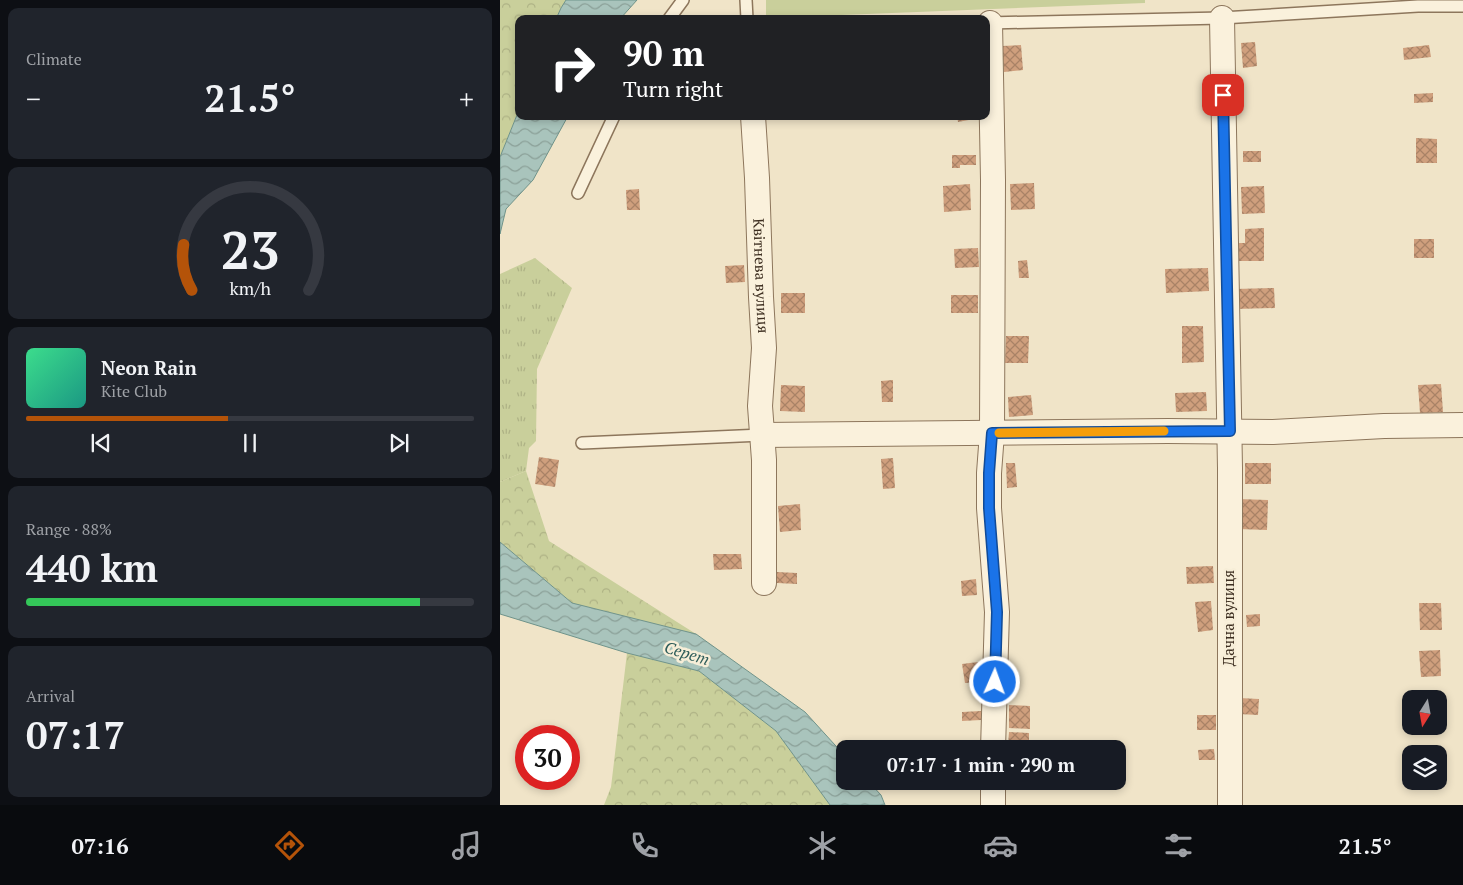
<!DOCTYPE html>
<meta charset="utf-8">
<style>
body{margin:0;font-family:"PT Serif",serif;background:#20242c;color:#f1f3f6;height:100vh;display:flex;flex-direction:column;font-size:19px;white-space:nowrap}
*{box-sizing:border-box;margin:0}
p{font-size:16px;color:#9ea1a6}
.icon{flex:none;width:28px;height:28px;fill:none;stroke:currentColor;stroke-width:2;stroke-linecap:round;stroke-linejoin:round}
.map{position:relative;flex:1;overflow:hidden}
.details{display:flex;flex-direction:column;gap:8px;padding:8px;background:#0d0f14;width:500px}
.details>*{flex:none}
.hud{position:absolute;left:15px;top:15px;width:475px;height:105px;border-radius:10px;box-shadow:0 2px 8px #0003;background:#202124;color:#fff;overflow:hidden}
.needle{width:32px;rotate:191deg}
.controls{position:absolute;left:902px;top:690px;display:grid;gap:10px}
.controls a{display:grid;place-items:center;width:45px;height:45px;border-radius:10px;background:#171b24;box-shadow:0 2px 8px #0003;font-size:25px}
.speed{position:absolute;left:15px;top:725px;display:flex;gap:10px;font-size:25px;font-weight:700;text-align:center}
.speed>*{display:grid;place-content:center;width:65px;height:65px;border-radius:50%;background:#171b24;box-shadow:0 2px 8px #0003;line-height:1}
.speed .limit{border:8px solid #d22;background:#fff;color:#111}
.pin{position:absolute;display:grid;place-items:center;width:42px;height:42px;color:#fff;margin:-21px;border-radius:10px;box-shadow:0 2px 8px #0006}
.me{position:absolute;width:55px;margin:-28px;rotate:2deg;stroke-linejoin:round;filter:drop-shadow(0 0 4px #0008)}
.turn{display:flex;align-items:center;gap:18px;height:105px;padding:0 25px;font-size:22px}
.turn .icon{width:65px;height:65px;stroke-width:2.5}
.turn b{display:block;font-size:35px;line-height:42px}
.big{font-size:38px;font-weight:800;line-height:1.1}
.details .tile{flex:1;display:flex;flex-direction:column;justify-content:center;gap:8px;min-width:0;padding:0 18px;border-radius:10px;background:#20242c}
.details .dial{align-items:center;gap:0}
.dial svg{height:130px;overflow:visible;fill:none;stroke:#363941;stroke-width:7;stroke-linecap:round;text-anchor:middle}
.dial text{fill:#f1f3f6;stroke:none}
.song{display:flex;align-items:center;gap:15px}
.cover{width:60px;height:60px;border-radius:8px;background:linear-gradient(135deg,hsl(150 70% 55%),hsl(170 70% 35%))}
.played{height:5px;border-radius:2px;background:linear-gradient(90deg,#b45309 45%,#363941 45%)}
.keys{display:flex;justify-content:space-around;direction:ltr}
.heat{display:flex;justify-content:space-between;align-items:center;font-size:28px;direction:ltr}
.charge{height:8px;border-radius:4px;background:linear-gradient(90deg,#34c759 88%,#363941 0)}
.trip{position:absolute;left:336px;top:740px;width:290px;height:50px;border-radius:10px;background:#171b24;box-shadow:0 2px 8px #0003;font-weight:800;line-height:50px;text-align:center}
.tabs{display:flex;height:80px;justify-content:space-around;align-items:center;background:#090b0e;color:#9ea1a6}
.tabs .icon{width:35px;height:35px}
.tabs .on{color:#b45309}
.tabs b{font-size:22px;color:#f1f3f6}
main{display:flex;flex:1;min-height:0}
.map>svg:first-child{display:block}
.grass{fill:url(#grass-tufts)}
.forest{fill:url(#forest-crowns)}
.garden{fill:#c9cf9b}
.water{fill:url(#water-waves);stroke:#6f938a}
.building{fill:url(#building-cross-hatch)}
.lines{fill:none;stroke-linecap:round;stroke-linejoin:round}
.service-casing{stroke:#8d765c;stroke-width:14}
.minor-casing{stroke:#8d765c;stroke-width:26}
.service{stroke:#faf1dc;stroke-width:11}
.minor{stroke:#faf1dc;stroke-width:24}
.route-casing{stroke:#114b97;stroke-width:12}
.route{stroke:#1a73e8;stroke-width:9}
.slow{stroke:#f59e0b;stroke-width:9}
.labels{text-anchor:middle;stroke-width:5;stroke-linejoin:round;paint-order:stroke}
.street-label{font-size:15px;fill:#3d2e20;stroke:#f7eed8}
.water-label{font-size:16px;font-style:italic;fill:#2f5d5a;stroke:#f7eed8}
</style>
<main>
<section class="details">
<div class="tile"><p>Climate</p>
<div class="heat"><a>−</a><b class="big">21.5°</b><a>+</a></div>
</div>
<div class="tile dial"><svg viewBox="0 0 100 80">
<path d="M14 69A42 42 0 1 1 86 69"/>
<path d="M14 69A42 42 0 0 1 9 41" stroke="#b45309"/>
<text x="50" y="56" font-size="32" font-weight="700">23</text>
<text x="50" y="72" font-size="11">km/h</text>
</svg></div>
<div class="tile">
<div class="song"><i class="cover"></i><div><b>Neon Rain</b><p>Kite Club</p></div></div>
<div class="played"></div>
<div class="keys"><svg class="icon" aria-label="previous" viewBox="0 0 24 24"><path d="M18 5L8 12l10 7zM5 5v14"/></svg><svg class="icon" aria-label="pause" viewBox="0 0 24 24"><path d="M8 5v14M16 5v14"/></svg><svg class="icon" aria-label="next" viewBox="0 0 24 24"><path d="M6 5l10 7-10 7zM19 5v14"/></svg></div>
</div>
<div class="tile"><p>Range · 88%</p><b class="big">440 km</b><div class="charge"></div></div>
<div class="tile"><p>Arrival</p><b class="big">07:17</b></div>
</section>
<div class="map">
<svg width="963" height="805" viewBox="0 0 963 805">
<defs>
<pattern id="grass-tufts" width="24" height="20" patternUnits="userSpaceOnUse" patternTransform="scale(1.25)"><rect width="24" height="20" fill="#c9cf9b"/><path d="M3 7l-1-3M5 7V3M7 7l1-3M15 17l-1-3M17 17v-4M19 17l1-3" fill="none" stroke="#aeb285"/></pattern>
<pattern id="forest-crowns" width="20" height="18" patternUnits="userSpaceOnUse" patternTransform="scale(1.25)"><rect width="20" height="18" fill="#c9cf9b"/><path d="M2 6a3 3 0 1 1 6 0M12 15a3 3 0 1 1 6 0" fill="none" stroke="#aeb285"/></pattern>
<pattern id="water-waves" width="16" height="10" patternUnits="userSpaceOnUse" patternTransform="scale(1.25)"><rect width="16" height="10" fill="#a9c4bc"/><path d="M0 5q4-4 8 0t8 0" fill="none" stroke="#8ba098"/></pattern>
<pattern id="building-cross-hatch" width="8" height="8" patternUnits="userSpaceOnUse" patternTransform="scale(1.25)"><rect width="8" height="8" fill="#cf9f7d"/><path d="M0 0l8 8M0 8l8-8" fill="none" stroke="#a98266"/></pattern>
</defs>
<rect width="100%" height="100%" fill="#f0e4c8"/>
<path class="grass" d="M 35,258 L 72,288 L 37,369 L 36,441 L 29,448 L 26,471 L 0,482 L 0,274 Z"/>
<g class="forest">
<path d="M 0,0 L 66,0 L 61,8 L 56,19 L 19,19 L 19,110 L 0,157 Z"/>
<path d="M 26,471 L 49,541 L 196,634 L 72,603 L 0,542 L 0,482 Z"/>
<path d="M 127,653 L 199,671 L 276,731 L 330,805 L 104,805 L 111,787 Z"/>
</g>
<path class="garden" d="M 266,0 L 645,0 L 645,3 L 266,18 Z"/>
<g class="water">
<path d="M 66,0 L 137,0 L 120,19 L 56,19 L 61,8 Z"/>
<path d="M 19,110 L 19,116 L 68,116 L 33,180 L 6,209 L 0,234 L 0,157 Z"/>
<path d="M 0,542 L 72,603 L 196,634 L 305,712 L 345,756 L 345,781 L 368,781 L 381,795 L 385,805 L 330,805 L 276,731 L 199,671 L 127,653 L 0,614 Z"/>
</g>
<g class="building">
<path d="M 755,42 L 757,66 L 743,68 L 741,43 Z"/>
<path d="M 521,45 L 523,70 L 504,72 L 502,46 Z"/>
<path d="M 929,45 L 931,57 L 904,60 L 903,48 Z"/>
<path d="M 933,93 L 933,102 L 914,103 L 914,94 Z"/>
<path d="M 457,116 L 474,116 L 474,119 L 458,122 Z"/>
<path d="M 916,138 L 937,139 L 937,163 L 916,163 Z"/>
<rect x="743" y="151" width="18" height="11"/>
<path d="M 452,155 L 476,155 L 476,165 L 460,165 L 460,168 L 452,168 Z"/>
<path d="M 534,183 L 535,209 L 511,210 L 510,184 Z"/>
<path d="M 470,184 L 471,210 L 444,212 L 443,186 Z"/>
<path d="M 764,186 L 765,213 L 742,214 L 741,187 Z"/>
<path d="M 139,189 L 140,210 L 127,210 L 126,190 Z"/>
<path d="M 764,228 L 764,261 L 735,261 L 735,243 L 745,243 L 745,229 Z"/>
<rect x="914" y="239" width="20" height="19"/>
<path d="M 478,248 L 479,267 L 455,268 L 454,249 Z"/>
<path d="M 527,260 L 529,278 L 519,278 L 518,261 Z"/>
<path d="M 244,265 L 245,282 L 226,283 L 225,266 Z"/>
<path d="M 708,268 L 709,291 L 666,293 L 665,269 Z"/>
<path d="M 774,288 L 775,308 L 736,309 L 735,289 Z"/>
<rect x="281" y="293" width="24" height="20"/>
<rect x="451" y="295" width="27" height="18"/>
<path d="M 682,326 L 703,326 L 704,362 L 682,363 Z"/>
<path d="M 506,336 L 529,336 L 528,363 L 505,363 Z"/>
<path d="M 393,380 L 393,402 L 382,402 L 381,381 Z"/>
<path d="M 941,384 L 943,412 L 920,413 L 918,385 Z"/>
<path d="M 281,385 L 305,386 L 305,412 L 280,411 Z"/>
<path d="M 706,392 L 707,411 L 676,412 L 675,393 Z"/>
<path d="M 531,395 L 533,415 L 509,417 L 508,397 Z"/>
<path d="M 39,457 L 59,460 L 55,487 L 35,484 Z"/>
<path d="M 393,458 L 395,488 L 383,489 L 381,459 Z"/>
<path d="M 506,463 L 515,463 L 517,487 L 507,488 Z"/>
<rect x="745" y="463" width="26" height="21"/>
<path d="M 738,499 L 768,500 L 767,530 L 737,529 Z"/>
<path d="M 300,504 L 301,530 L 280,532 L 278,506 Z"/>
<path d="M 213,554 L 241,554 L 242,569 L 214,570 Z"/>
<path d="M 713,566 L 714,583 L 687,584 L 686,567 Z"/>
<path d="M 277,572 L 297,573 L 297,584 L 277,583 Z"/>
<path d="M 476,579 L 477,595 L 462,596 L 461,581 Z"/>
<path d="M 711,601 L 713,630 L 698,632 L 695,602 Z"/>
<path d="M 919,603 L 941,603 L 942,630 L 920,630 Z"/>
<path d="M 760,614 L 760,626 L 747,627 L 746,615 Z"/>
<path d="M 940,650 L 941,676 L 921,677 L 919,651 Z"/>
<path d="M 478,662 L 480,682 L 465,683 L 462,664 Z"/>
<path d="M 739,698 L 759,699 L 758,715 L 738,714 Z"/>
<path d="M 509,705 L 530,706 L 530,729 L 509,728 Z"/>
<path d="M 481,711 L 481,720 L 462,721 L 462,712 Z"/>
<rect x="697" y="715" width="19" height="15"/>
<path d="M 919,726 L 939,726 L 939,729 L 919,730 Z"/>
<path d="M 509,732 L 529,733 L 529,745 L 508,745 Z"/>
<path d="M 714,749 L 715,760 L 699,760 L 698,750 Z"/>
</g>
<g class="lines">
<defs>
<g id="service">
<path d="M 246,0 L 247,19"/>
<path d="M 169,19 L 183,0"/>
<path d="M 488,23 L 722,18 L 918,6 L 963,6"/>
<path d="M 78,193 L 114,116"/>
<path d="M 82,443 L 262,435"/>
</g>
<g id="minor">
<path d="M 722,18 L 730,468 L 730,805"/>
<path d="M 490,23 L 493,180 L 492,433 L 489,473 L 489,508 L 497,612 L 493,749"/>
<path id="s1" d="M 253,116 L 257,178 L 261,297 L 264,348 L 260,406 L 264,460 L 264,583"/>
<path d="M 262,435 L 668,431 L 773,432 L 884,426 L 963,425"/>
<path d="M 493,781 L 493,805"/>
</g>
</defs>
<use href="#service" class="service-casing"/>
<use href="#minor" class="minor-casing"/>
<use href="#service" class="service"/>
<use href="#minor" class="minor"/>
</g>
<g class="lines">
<defs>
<path id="route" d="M 495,682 L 497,612 L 489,508 L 489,473 L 492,433 L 730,431 L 723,95"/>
</defs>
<use href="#route" class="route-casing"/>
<use href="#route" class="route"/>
<path class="slow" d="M 499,433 L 664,431"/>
</g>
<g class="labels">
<g class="street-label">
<text dy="5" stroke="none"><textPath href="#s1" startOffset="160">Квітнева вулиця</textPath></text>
<text transform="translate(729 618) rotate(-90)" y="5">Дачна вулиця</text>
</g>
<g class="water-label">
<text transform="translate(187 653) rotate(17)" y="6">Серет</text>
</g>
</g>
</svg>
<div class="controls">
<a><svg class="needle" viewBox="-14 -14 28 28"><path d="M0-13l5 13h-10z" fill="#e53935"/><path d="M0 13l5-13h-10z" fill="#9ea1a6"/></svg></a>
<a><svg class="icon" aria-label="layers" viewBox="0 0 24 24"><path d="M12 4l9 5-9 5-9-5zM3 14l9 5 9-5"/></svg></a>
</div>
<div class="speed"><div class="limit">30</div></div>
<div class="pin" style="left:723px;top:95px;background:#d93025"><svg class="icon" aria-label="arrive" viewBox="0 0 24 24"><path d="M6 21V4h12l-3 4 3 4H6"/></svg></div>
<svg class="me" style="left:495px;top:682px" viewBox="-20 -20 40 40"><circle r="17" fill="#1a73e8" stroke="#fff" stroke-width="3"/><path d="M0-11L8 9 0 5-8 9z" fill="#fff"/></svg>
<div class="trip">07:17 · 1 min · 290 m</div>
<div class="hud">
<div class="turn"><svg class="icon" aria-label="right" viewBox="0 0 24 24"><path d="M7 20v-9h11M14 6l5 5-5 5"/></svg><div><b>90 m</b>Turn right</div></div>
</div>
</div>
</main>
<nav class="tabs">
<b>07:16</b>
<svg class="icon on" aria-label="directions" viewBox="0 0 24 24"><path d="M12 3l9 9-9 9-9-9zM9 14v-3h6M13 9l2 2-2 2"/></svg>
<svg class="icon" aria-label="music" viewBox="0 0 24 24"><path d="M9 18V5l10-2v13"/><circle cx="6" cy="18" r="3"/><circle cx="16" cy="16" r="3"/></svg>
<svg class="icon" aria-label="phone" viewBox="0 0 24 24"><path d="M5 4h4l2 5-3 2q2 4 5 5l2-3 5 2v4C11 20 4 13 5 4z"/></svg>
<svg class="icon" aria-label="climate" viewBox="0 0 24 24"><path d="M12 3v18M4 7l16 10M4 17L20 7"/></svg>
<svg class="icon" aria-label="car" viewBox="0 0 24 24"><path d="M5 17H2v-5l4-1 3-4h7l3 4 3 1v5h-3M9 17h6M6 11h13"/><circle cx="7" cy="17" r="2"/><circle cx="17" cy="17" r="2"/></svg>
<svg class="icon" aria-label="filters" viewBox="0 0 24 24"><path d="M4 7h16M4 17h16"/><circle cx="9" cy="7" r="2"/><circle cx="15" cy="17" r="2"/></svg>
<b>21.5°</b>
</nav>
